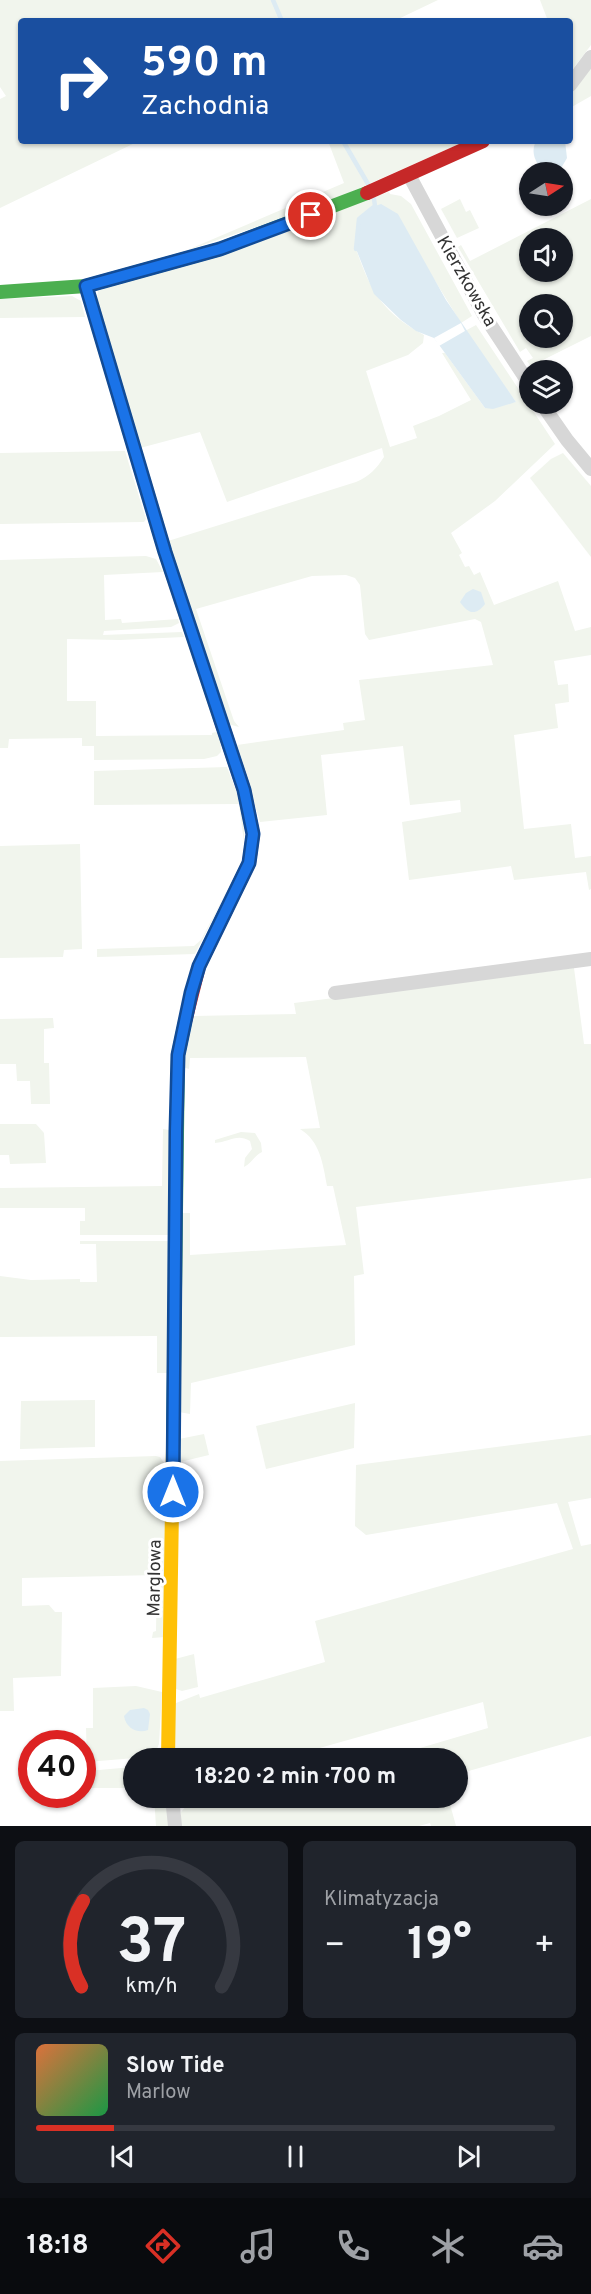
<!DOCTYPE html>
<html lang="pl">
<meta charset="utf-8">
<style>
body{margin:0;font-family:Overpass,sans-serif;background:#20242c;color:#f1f3f6;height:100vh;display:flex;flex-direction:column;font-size:22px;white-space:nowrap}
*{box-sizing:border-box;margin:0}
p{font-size:20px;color:#9ea1a6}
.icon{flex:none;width:33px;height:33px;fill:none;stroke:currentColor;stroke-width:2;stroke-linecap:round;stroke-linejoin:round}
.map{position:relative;height:1826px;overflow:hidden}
.panel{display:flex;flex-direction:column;gap:15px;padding:15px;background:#0d0f14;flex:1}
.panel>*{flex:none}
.hud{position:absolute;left:18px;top:18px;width:555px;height:126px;border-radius:6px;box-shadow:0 2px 4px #0004;background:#1a4fa0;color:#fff;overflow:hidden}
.needle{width:39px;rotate:78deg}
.tools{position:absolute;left:519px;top:162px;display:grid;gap:12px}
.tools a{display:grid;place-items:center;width:54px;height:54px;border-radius:50%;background:#171b24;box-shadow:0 2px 4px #0004;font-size:30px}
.speed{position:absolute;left:18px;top:1730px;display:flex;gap:12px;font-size:30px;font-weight:700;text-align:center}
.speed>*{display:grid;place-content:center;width:78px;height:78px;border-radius:50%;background:#171b24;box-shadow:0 2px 4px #0004;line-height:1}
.speed .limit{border:9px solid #d22;background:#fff;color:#111}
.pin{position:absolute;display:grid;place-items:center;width:51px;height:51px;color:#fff;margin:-26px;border:3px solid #fff;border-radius:50%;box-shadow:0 2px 6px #0007}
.me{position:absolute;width:66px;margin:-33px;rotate:0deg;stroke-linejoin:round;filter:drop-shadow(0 0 4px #0008)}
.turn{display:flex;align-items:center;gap:21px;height:126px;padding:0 24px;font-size:27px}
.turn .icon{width:78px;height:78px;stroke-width:2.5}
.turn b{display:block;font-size:42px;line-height:51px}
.big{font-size:45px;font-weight:700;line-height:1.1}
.panel .tile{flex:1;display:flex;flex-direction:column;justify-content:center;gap:9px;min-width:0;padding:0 21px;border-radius:9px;background:#20242c}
.panel .dial{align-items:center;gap:0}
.dial svg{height:156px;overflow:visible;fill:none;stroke:#363941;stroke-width:7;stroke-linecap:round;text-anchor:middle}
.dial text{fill:#f1f3f6;stroke:none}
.song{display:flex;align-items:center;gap:18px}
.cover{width:72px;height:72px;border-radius:9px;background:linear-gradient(135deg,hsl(20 70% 55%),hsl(140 70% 35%))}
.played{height:6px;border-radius:3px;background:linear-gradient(90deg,#d93025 15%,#363941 15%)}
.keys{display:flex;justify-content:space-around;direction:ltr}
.heat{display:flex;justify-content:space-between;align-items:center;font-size:33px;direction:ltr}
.panel .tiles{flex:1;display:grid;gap:15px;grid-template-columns:1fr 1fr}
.tile:last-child{grid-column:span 2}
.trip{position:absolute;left:123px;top:1748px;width:345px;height:60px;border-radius:30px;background:#171b24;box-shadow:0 2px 4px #0004;font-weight:700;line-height:60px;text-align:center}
.menu{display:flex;height:96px;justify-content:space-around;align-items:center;background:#090b0e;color:#9ea1a6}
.menu .icon{width:42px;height:42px}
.menu .on{color:#d93025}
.menu b{font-size:27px;color:#f1f3f6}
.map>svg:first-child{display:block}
.green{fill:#f1f5ed;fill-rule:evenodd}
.water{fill:#ddebf3}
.pier{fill:#fff}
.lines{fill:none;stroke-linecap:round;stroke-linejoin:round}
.stream{stroke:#ddebf3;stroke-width:4.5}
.street{stroke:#d7d7d7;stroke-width:14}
.fast{stroke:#4caf50;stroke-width:14}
.slow{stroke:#ffc107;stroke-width:14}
.jam{stroke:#c62828;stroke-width:14}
.route-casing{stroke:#114b97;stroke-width:15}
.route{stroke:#1a73e8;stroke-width:10}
.labels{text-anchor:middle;stroke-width:6;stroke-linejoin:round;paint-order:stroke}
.street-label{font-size:18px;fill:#333;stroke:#fff}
</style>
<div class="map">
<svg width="591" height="1826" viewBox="0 0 591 1826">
<rect width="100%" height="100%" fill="#fff"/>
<g class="green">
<path d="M 0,0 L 438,0 L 394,21 L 21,21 L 21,141 L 139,141 L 0,208 L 0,99 L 6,96 L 0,87 Z"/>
<path d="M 540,0 L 591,0 L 591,45 L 570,73 L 573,65 L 570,61 L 570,21 L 548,21 Z"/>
<path d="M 591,66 L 591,96 L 570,108 L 570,95 Z"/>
<path d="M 328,141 L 466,141 L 321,205 L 185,251 L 344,183 Z"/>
<path d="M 389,192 L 390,194 L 401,196 L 411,204 L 472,316 L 461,323 L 424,263 L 356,249 C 371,292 383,313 424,335 L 423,343 L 408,355 L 366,371 L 390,447 L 417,438 L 413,426 L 439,416 L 471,400 L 442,353 L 445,353 L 485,408 L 516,402 L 465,331 L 476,325 L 555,444 L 495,501 L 451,533 L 462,553 L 459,555 L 465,567 L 469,566 L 474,575 L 480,572 L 494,605 L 558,581 L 575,631 L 591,627 L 591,655 L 554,661 L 558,685 L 568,684 L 569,702 L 555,704 L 558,728 L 514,735 L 524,829 L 571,824 L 575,858 L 591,856 L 591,889 L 589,890 L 586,872 L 514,880 L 511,866 L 409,880 L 402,822 L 461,812 L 460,800 L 410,805 L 403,746 L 321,755 L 327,815 L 260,822 L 237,745 L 344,730 L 343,723 L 365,720 L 359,680 L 493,665 L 481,622 L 475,619 L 369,640 L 365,634 L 360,585 L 355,578 L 346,575 L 312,576 L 196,609 L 234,721 L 239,727 L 228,724 L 168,541 L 356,482 C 370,476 376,469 384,457 L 382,448 L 227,502 L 200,432 L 140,448 L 97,299 L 98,291 Z"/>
<path d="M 460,199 L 466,212 L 470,210 L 479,228 L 457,238 L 441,209 Z"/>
<path d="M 591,199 L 591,336 L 537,363 L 541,370 L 533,370 L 527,361 L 533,358 L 526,348 L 520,352 L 458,247 L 461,245 L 470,261 ZM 530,238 L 562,238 L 562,272 L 530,272 ZM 562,304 L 562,338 L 530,338 L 530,304 Z"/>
<path d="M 72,296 L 81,301 L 85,317 L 0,318 L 0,299 Z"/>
<path d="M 125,451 L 146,519 L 144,522 L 0,524 L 0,453 Z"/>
<path d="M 563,453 L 591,486 L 591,557 L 530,478 L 551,459 Z"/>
<path d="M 146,556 L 156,559 L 163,572 L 104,575 L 105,620 L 121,619 L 122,623 L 178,619 L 179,623 L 171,627 L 104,631 L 103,635 L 182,632 L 184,637 L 120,640 L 67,639 L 67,701 L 96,701 L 96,736 L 212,735 L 212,733 L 220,731 L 221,752 L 217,756 L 204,759 L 94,760 L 94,746 L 82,746 L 82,738 L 9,739 L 8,748 L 0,748 L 0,560 Z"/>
<path d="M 227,767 L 245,814 L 244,842 L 239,804 L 94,805 L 94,771 Z"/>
<path d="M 80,844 L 82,949 L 64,950 L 63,957 L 0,958 L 0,846 Z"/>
<path d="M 232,881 L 195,954 L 97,957 L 97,949 L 194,946 L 201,940 Z"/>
<path d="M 574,968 L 584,1044 L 591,1044 L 591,1178 L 356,1207 L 364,1274 L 354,1276 L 355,1345 L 191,1383 L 190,1414 L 179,1412 L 181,1213 L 190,1213 L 190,1255 L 346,1245 L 333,1186 L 327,1186 C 323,1164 320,1141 300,1129 L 320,1128 L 306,1057 L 190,1058 L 189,1069 L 183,1067 L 194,1016 L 296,1014 L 294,1003 Z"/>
<path d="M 53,1018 L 54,1028 L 44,1029 L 44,1063 L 49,1063 L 50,1104 L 31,1104 L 30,1081 L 17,1081 L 16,1064 L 0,1064 L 0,1019 Z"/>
<path d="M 0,1124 L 36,1124 L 44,1133 L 46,1163 L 10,1164 L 9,1155 L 0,1155 Z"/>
<path d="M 163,1129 L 169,1130 L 170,1235 L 80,1235 L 80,1221 L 85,1221 L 85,1208 L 0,1208 L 0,1188 L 162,1186 Z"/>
<path d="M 241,1132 L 255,1133 L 261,1143 L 262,1152 C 255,1155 252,1163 244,1167 L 245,1158 L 252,1149 L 250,1141 C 237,1133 229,1142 215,1143 L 215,1140 Z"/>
<path d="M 80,1241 L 170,1241 L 168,1373 L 157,1373 L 157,1336 L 0,1337 L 0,1276 L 31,1280 L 80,1279 L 80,1282 L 97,1282 L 96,1244 L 80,1244 Z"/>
<path d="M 95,1400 L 95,1447 L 20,1449 L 21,1401 Z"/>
<path d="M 355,1403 L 354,1448 L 266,1469 L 256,1426 Z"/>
<path d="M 204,1434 L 209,1455 L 180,1462 L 179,1439 Z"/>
<path d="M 591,1435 L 591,1498 L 568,1502 L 581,1546 L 591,1544 L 591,1736 L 458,1774 L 458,1758 L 386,1758 L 488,1728 L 483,1702 L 284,1758 L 173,1758 L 171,1705 L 199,1694 L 200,1698 L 325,1662 L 315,1621 L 573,1549 L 557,1503 L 366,1535 L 355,1526 L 356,1465 Z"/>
<path d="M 156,1456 L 160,1457 L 166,1466 L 165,1637 L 152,1638 L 153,1632 L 156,1631 L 157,1575 L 22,1578 L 22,1606 L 49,1605 L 55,1612 L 62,1612 L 61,1676 L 13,1678 L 14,1711 L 0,1711 L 0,1461 Z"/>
<path d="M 194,1654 L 198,1687 L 182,1691 L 173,1688 L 175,1659 Z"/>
<path d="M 136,1686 L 162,1692 L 159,1744 L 156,1751 L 147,1757 L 87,1762 L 86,1728 L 93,1728 L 93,1688 Z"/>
<path d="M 133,1767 L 133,1788 L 87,1788 L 87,1771 Z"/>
<path d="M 154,1797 L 166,1797 L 170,1826 L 156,1826 Z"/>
<path d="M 187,1797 L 448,1797 L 456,1826 L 431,1826 L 430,1823 L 419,1826 L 180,1826 L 181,1812 L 188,1804 Z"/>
</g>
<g class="water">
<path d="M 536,141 L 565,141 L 567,158 L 560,170 L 544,172 C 536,163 530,153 536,141 Z"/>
<path d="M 381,204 L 398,214 L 446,300 L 516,402 L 493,409 L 485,408 L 434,338 L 416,331 L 401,320 L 374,294 L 356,249 L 359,219 L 375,206 Z"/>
<path d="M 473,589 L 481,592 L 485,604 C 476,616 468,614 460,602 L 466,593 Z"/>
<path d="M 144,1708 L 148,1710 L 150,1714 L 148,1730 C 137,1734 126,1728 124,1716 L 130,1710 Z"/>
</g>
<path class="pier" d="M 461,323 L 465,331 L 439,346 L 434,338 Z"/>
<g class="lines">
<g class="stream">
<path d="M 273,0 L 282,21"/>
<path d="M 343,141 L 368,184"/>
<path d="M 356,249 L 359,219 L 375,206 L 374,199"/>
</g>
<g class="street">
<path d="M 570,85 L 591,57"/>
<path d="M 409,175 L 484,315 L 530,385"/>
<path d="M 542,404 L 567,440 L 591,469"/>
<path d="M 335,993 L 591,959"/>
<path d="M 172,1797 L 175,1826"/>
</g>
<g class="fast">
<path d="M 0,292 L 86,286 L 220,249 L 367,193"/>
<path d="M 173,1447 L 178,1055 L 185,1022"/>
</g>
<g class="slow">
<path d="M 86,286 L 165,552 L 220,718"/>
<path d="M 168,1758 L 173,1447"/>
</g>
<g class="jam">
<path d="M 367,193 L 483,141"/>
<path d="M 185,1022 L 199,966 L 249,863 L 253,834 L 244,790 L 220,718"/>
</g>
</g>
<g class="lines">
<defs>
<path id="route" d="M 173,1492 L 176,1131 L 178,1055 L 191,993 L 199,966 L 249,863 L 253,834 L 244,790 L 165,552 L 86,286 L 220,249 L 311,215"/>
</defs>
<use href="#route" class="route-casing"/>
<use href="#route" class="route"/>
</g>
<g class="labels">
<g class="street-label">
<text transform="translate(467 281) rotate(60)" y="6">Kierzkowska</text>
<text transform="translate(154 1578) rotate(-89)" y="6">Marglowa</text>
</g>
</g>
</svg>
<div class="tools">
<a><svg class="needle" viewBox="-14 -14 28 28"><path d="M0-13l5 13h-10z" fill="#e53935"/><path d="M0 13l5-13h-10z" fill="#9ea1a6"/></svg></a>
<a><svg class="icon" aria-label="sound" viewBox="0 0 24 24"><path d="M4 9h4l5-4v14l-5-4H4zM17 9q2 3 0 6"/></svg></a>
<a><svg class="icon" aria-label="search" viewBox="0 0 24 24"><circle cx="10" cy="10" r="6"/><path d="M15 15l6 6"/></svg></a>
<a><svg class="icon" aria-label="layers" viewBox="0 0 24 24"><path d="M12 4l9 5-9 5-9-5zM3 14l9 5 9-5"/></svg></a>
</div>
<div class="speed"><div class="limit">40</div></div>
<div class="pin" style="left:311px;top:215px;background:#d93025"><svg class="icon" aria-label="arrive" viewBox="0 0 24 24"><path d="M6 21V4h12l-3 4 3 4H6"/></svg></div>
<svg class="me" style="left:173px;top:1492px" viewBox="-20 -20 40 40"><circle r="17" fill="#1a73e8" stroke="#fff" stroke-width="3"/><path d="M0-11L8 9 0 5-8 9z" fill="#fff"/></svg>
<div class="trip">18:20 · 2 min · 700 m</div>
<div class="hud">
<div class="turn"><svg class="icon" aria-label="right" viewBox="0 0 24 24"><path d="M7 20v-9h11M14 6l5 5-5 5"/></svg><div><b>590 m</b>Zachodnia</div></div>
</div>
</div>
<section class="panel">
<div class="tiles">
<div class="tile dial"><svg viewBox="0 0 100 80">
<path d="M14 69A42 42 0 1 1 86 69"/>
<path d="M14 69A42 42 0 0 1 15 25" stroke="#d93025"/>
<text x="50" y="56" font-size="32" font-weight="700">37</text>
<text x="50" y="72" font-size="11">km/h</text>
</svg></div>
<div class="tile"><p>Klimatyzacja</p>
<div class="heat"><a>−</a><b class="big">19°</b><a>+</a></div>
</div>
<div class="tile">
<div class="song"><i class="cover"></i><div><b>Slow Tide</b><p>Marlow</p></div></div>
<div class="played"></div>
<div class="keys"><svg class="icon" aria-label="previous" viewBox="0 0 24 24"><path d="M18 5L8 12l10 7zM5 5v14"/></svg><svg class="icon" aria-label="pause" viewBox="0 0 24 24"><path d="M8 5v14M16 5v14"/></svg><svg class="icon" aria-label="next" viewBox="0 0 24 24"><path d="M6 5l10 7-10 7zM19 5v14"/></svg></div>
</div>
</div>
</section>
<nav class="menu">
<b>18:18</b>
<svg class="icon on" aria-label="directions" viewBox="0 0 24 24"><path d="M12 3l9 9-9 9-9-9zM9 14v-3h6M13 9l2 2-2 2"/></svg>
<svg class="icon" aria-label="music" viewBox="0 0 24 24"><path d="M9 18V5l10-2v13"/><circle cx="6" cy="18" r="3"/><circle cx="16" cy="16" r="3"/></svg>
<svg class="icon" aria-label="phone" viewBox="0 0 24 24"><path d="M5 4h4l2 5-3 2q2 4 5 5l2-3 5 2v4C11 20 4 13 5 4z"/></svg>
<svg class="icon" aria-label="climate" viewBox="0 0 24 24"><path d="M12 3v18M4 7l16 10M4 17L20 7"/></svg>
<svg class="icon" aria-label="car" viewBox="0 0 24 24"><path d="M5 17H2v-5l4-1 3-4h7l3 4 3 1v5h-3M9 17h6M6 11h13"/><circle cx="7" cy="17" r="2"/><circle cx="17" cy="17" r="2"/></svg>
</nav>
